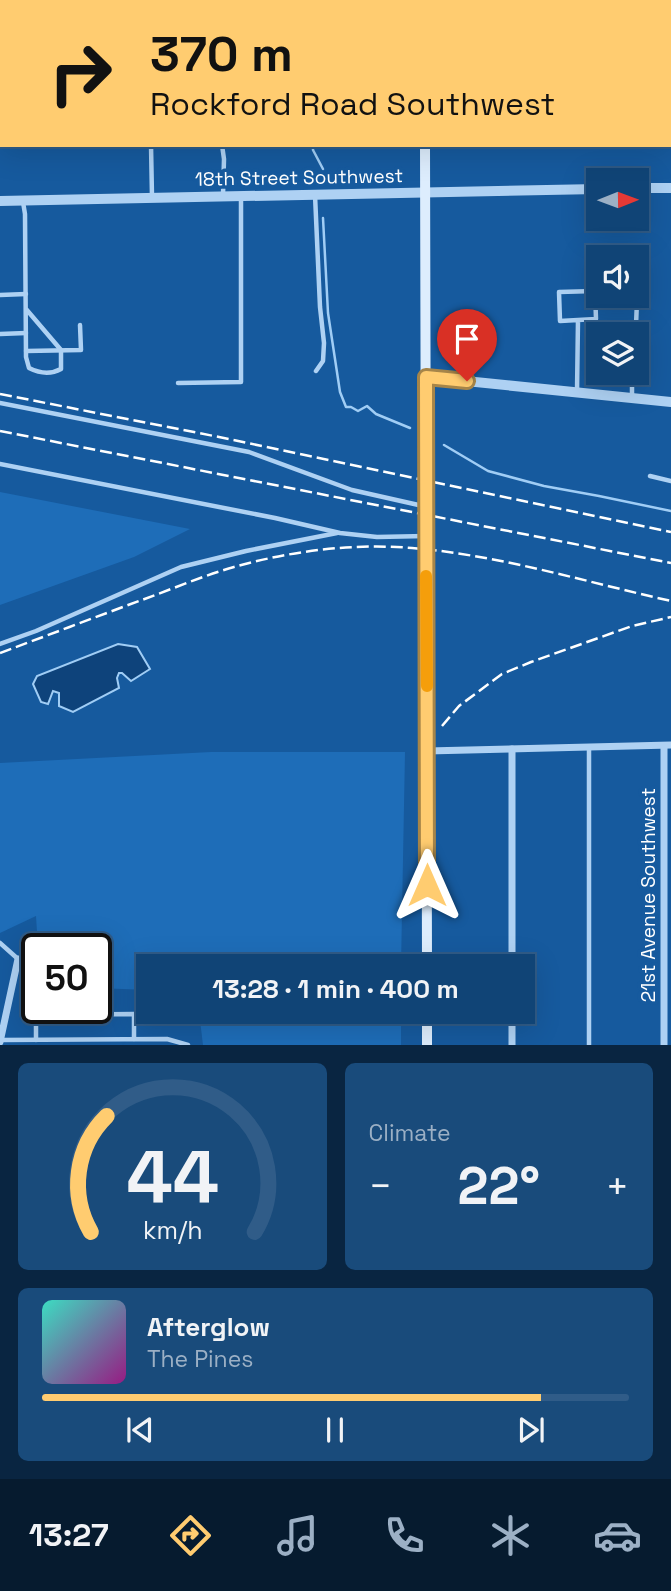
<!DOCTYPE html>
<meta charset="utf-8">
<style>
body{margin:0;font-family:"Space Grotesk",sans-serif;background:#194b7b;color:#f1f3f6;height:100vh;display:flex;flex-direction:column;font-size:26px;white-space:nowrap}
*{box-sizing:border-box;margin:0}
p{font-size:23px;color:#9cb0c5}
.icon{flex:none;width:38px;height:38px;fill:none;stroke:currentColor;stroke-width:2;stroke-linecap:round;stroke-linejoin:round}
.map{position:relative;height:1045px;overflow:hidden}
.panel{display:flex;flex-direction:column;gap:18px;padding:18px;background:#092541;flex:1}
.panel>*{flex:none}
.hud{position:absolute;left:0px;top:0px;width:672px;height:147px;box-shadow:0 7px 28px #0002,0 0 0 2px #305c88;background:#ffcc70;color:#111;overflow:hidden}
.needle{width:46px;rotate:89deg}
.tools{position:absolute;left:586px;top:168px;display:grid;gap:14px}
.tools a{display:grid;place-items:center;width:63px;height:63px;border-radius:0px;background:#104476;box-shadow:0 7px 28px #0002,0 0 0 2px #305c88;font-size:35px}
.speed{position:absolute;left:21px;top:933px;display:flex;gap:14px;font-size:35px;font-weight:700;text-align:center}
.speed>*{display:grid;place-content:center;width:91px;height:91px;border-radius:50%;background:#104476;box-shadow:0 7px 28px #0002,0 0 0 2px #305c88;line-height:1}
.speed .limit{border:4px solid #111;border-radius:10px;background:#fff;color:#111}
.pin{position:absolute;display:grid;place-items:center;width:60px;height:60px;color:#fff;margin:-72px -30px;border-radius:50% 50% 50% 0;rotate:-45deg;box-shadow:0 0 7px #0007}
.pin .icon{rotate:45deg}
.me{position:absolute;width:77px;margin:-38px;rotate:0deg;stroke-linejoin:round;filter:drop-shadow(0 0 5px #0008)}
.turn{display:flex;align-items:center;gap:24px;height:147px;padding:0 35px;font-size:32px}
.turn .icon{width:91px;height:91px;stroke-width:2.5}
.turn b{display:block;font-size:49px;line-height:60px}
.big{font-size:52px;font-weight:700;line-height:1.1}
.panel .card{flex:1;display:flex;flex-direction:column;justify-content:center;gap:10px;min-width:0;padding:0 24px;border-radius:10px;background:#194b7b}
.panel .dial{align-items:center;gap:0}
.dial svg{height:182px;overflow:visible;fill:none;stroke:#305c88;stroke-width:7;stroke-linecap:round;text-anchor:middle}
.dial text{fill:#f1f3f6;stroke:none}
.song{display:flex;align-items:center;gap:21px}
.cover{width:84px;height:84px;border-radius:10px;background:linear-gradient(135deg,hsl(170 70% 55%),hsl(310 70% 35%))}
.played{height:7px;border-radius:4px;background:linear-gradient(90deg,#ffcc70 85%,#305c88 85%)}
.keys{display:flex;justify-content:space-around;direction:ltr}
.heat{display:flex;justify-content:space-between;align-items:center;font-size:38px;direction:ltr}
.panel .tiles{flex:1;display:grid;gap:18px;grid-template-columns:1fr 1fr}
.card:last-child{grid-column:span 2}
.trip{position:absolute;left:136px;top:954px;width:399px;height:70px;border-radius:0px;background:#104476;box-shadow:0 7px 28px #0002,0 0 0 2px #305c88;font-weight:700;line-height:70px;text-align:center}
.menu{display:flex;height:112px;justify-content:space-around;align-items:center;background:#061b2f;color:#9cb0c5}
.menu .icon{width:49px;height:49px}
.menu .current{color:#ffcc70}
.menu b{font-size:32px;color:#f1f3f6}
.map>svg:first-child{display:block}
.green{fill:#1e6db8}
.water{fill:#0e437b;stroke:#a0cdf5;stroke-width:2}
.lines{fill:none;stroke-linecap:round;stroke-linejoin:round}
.stream{stroke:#a0cdf5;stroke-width:2.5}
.service{stroke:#aed1f3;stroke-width:4.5}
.minor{stroke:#aed1f3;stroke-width:7}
.tertiary{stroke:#aed1f3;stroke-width:10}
.secondary{stroke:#ddedfd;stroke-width:10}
.rail{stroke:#fff;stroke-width:2.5;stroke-dasharray:12 5;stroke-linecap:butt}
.route-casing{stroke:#a68549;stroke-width:18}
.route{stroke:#ffcc70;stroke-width:12}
.slow{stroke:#f59e0b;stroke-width:12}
.labels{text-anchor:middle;stroke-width:7;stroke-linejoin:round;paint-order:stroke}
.street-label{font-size:19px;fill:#fff;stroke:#165a9e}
</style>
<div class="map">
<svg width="671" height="1045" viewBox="0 0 671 1045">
<rect width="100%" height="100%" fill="#165a9e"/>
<g class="green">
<path d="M 0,492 L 190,529 L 134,557 L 0,605 Z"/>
<path d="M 211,752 L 405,752 L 401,966 L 149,966 L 149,990 L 96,988 L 96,948 L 38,948 L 36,916 L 0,933 L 0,763 Z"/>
<path d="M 199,1012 L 401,1012 L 401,1045 L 203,1045 Z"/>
</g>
<path class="water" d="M 118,644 L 137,647 L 150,669 L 131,681 L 122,673 L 119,673 L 117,678 L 119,688 L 73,712 L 59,706 L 59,693 L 53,691 L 48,704 L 41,702 L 33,684 L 37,676 Z"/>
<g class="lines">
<g class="stream">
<path d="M 285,2 L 285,0"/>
<path d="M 313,145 L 313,150 L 323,169"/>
<path d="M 323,218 L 328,313 L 340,392 L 346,407 L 351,407 L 358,411 L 367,406 L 376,414 L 410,428"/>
<path d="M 444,445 L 488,471 L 544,486 L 599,496 L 671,511"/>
</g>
<g class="service">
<path d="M 151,145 L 152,197"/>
<path d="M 222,145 L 224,159 L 223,195"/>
<path d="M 315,195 L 320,307 L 324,343 L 323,361 L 316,371"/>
<path d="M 23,202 L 25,214 L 26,357 L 29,368 C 39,373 50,375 61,369 L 61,350 L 26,309"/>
<path d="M 0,295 L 26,294"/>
<path d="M 0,334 L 26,333"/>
<path d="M 628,334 L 636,325 L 637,301 L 634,296"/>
<path d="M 26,351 L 81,350 L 80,325"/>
<path d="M 178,383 L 241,382 L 241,196"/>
<path d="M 577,392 L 578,320 L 596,319 L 595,291 L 559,292 L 560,321 L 578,320"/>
<path d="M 632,398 L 632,373"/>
<path d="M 0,403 L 249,452 L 352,490 L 423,506"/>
<path d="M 0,464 L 275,518 L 340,533 L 377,537 L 426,536"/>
<path d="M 650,476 L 671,481"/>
<path d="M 0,644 L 36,631 L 181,567 L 246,551 L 337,533"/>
<path d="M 589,747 L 589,1045"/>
<path d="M 0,943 L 18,959"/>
<path d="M 1,1040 L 167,1039 L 188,1045"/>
<path d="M 36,1040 L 36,1015 L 134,1014 L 134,1039"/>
</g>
<g class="minor">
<path d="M 664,746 L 664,1045"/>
<path d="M 427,751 L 671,745"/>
<path d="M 512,966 L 512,749"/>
<path d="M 0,1042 L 18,959"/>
<path d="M 512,1045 L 512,1012"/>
</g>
<g class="tertiary">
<path d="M 637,188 L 671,188"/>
<path d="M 0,201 L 598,189"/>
<path d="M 426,377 L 671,402"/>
</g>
<g class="secondary">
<path d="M 424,0 L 424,2"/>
<path d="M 425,145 L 427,966"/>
<path d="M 427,1012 L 427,1045"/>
</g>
<g class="rail">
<path d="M 0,394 L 219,437 L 671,532"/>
<path d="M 0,431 L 671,563"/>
<path d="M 0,653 C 46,636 93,618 139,601 C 170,590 202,576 234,567 C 291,551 352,543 412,548 C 499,555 586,582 671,601"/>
<path d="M 442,726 L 459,706 L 502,674 L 531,662 L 632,626 L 671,617"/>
</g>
</g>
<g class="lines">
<defs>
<path id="route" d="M 427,885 L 426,377 L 467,381"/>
</defs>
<use href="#route" class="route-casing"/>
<use href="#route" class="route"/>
<path class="slow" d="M 426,576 L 427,686"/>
</g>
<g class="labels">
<g class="street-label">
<text transform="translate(299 177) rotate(-1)" y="7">18th Street Southwest</text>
<text transform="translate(648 895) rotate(-90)" y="7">21st Avenue Southwest</text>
</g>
</g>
</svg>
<div class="tools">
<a><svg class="needle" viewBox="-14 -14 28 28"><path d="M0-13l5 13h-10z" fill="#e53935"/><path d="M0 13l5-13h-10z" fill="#9cb0c5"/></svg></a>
<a><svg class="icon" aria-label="sound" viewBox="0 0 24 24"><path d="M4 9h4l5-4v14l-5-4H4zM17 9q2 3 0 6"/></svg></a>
<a><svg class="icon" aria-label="layers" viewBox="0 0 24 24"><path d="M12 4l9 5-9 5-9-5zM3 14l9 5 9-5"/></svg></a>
</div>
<div class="speed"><div class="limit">50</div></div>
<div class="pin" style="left:467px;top:381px;background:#d93025"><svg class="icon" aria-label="arrive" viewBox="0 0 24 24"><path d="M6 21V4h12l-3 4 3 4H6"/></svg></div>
<svg class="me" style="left:427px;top:885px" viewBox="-20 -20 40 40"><path d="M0-17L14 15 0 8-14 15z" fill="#ffcc70" stroke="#fff" stroke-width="4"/></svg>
<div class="trip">13:28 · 1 min · 400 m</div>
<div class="hud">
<div class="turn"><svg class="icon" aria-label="right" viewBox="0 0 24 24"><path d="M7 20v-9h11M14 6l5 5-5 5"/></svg><div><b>370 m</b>Rockford Road Southwest</div></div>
</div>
</div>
<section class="panel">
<div class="tiles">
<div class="card dial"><svg viewBox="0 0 100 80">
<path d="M14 69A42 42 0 1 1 86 69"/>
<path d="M14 69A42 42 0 0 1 21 18" stroke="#ffcc70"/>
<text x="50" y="56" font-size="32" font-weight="700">44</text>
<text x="50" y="72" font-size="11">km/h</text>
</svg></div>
<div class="card"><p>Climate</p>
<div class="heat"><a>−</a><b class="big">22°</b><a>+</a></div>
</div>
<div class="card">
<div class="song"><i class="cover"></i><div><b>Afterglow</b><p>The Pines</p></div></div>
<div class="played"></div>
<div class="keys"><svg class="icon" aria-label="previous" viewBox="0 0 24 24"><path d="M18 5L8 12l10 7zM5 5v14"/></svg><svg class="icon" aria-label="pause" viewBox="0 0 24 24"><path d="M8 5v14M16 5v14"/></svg><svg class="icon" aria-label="next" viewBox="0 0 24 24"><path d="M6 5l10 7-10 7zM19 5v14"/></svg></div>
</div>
</div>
</section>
<nav class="menu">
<b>13:27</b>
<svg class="icon current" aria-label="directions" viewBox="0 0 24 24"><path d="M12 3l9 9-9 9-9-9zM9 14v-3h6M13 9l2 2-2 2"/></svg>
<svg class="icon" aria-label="music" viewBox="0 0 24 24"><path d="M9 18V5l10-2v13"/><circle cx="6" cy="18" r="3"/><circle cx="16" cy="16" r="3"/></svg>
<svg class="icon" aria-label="phone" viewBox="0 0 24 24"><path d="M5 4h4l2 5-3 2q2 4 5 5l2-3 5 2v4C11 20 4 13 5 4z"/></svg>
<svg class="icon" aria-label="climate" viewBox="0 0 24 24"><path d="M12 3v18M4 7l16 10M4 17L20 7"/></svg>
<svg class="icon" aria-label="car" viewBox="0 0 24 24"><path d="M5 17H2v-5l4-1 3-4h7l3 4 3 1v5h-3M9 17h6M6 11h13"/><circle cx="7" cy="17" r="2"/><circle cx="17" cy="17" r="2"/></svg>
</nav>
